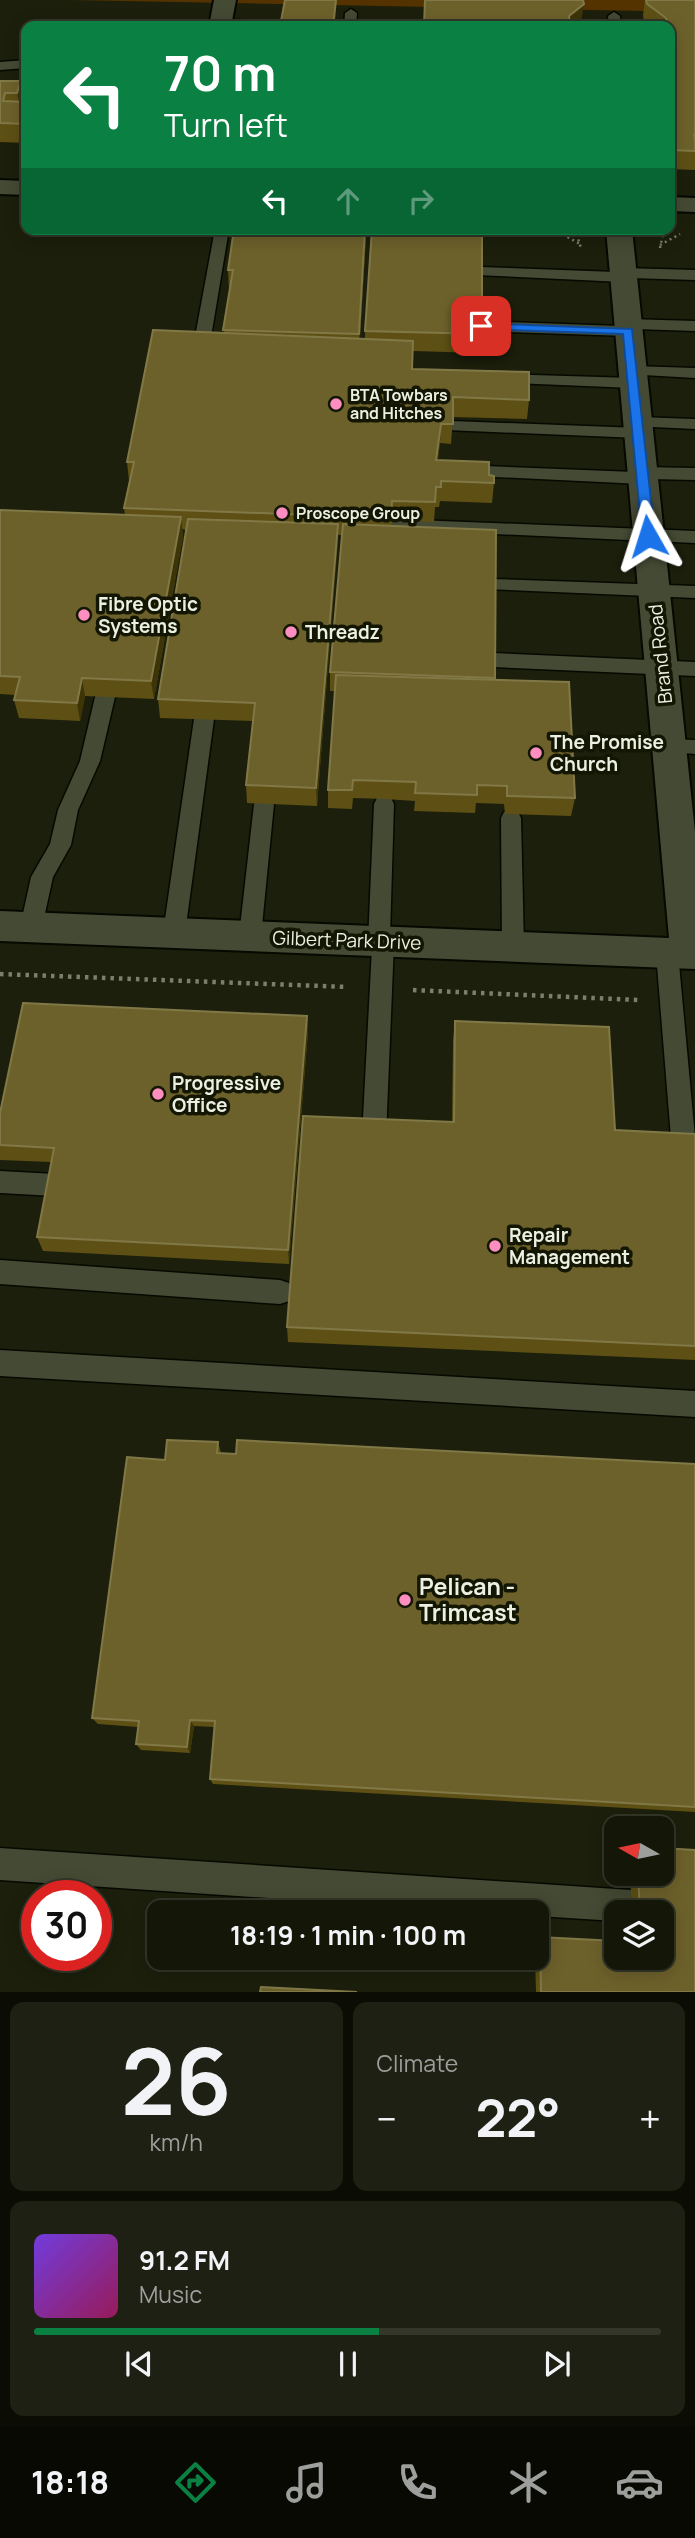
<!DOCTYPE html>
<meta charset="utf-8">
<style>
body{margin:0;font-family:Manrope,sans-serif;background:#1d2012;color:#f1f3f6;height:100vh;display:flex;flex-direction:column;font-size:26px;white-space:nowrap}
*{box-sizing:border-box;margin:0}
p{font-size:23px;color:#9d9f9c}
.icon{flex:none;width:38px;height:38px;fill:none;stroke:currentColor;stroke-width:2;stroke-linecap:round;stroke-linejoin:round}
.map{position:relative;height:1992px;overflow:hidden}
.details{display:flex;flex-direction:column;gap:10px;padding:10px;background:#0b0d04;flex:1}
.details>*{flex:none}
.banner{position:absolute;left:21px;top:21px;width:654px;height:214px;border-radius:14px;box-shadow:0 4px 18px #0003,0 0 0 2px #333629;background:#0b8043;color:#fff;overflow:hidden}
.needle{width:46px;rotate:279deg}
.buttons{position:absolute;left:604px;top:1816px;display:grid;gap:14px}
.buttons a{display:grid;place-items:center;width:70px;height:70px;border-radius:14px;background:#141708;box-shadow:0 4px 18px #0003,0 0 0 2px #333629;font-size:35px}
.speed{position:absolute;left:21px;top:1880px;display:flex;gap:14px;font-size:35px;font-weight:700;text-align:center}
.speed>*{display:grid;place-content:center;width:91px;height:91px;border-radius:50%;background:#141708;box-shadow:0 4px 18px #0003,0 0 0 2px #333629;line-height:1}
.speed .limit{border:10px solid #d22;background:#fff;color:#111}
.pin{position:absolute;display:grid;place-items:center;width:60px;height:60px;color:#fff;margin:-30px;border-radius:14px;box-shadow:0 4px 10px #0006}
.me{position:absolute;width:77px;margin:-38px;rotate:354deg;stroke-linejoin:round;filter:drop-shadow(0 0 5px #0008)}
.turn{display:flex;align-items:center;gap:24px;height:147px;padding:0 28px;font-size:32px}
.turn .icon{width:91px;height:91px;stroke-width:2.5}
.turn b{display:block;font-size:49px;line-height:60px}
.lanes{display:flex;align-items:center;height:66px;padding:0 28px;background:#0003;justify-content:center;gap:35px;direction:ltr}
.lanes .off{opacity:.35}
.big{font-size:52px;font-weight:700;line-height:1.1}
.details .widget{flex:1;display:flex;flex-direction:column;justify-content:center;gap:10px;min-width:0;padding:0 24px;border-radius:14px;background:#1d2012}
.details .dial{align-items:center;gap:0}
.dial b{font-size:91px;line-height:1}
.song{display:flex;align-items:center;gap:21px}
.cover{width:84px;height:84px;border-radius:10px;background:linear-gradient(135deg,hsl(260 70% 55%),hsl(330 70% 35%))}
.played{height:7px;border-radius:4px;background:linear-gradient(90deg,#0b8043 55%,#333629 55%)}
.keys{display:flex;justify-content:space-around;direction:ltr}
.heat{display:flex;justify-content:space-between;align-items:center;font-size:38px;direction:ltr}
.details .tiles{flex:1;display:grid;gap:10px;grid-template-columns:1fr 1fr}
.widget:last-child{grid-column:span 2}
.trip{position:absolute;left:147px;top:1900px;width:402px;height:70px;border-radius:14px;background:#141708;box-shadow:0 4px 18px #0003,0 0 0 2px #333629;font-weight:700;line-height:70px;text-align:center}
.dock{display:flex;height:112px;justify-content:space-around;align-items:center;background:#080903;color:#9d9f9c}
.dock .icon{width:49px;height:49px}
.dock .selected{color:#0b8043}
.dock b{font-size:32px;color:#f1f3f6}
.map>svg:first-child{display:block}
.green{fill:#530}
.lines{fill:none;stroke-linecap:round;stroke-linejoin:round}
.service-casing{stroke:#060900;stroke-width:3}
.minor-casing{stroke:#060900;stroke-width:4}
.path-far1{stroke:#7b7f6e;stroke-width:2.5;stroke-dasharray:2 3.5;stroke-linecap:butt}
.path{stroke:#7b7f6e;stroke-width:4.5;stroke-dasharray:3.5 5;stroke-linecap:butt}
.service{fill:#454a34;fill-rule:evenodd}
.minor{fill:#454a34;fill-rule:evenodd}
.wall{fill:#5e5014}
.shaded-wall{fill:#3d3507}
.building{fill:#6d612b;stroke:#817847;stroke-width:2}
.route{fill:#1a73e8;stroke:#114b97;stroke-width:2}
.poi-dot{fill:#fd8ebf;stroke:#121603;stroke-width:2.5}
.labels{text-anchor:middle;stroke-width:7;stroke-linejoin:round;paint-order:stroke}
.far-poi-label{font-size:16px;font-weight:bold;fill:#ecf0e2;stroke:#121603;text-anchor:start}
.poi-label{font-size:19px;font-weight:bold;fill:#ecf0e2;stroke:#121603;text-anchor:start}
.street-label{font-size:19px;fill:#ecf0e2;stroke:#121603}
.near-poi-label{font-size:23px;font-weight:bold;fill:#ecf0e2;stroke:#121603;text-anchor:start}
</style>
<div class="map">
<svg width="695" height="1992" viewBox="0 0 695 1992">
<rect width="100%" height="100%" fill="#1b1f0b"/>
<path class="green" d="M 69,0 L 695,0 L 695,12 Z"/>
<g class="lines">
<defs>
<g id="service">
<path d="M 351,9 L 357,13 L 356,26 L 344,26 L 345,13 Z"/>
<path d="M 614,12 L 620,16 L 621,26 L 609,26 L 608,16 Z"/>
<path d="M 220,20 L 274,21 L 280,25 L 215,26 L 215,21 Z"/>
<path d="M 26,60 L 26,68 L 0,70 L 0,62 Z"/>
<path d="M 215,229 L 229,229 L 211,337 L 203,342 L 195,337 Z"/>
<path d="M 481,267 L 616,272 L 623,268 L 695,270 L 695,280 L 630,278 L 623,282 L 476,275 L 473,272 Z"/>
<path d="M 628,319 L 695,321 L 695,331 L 635,329 L 634,334 L 628,336 L 481,331 L 473,326 L 481,321 L 621,326 L 622,321 Z"/>
<path d="M 632,366 L 695,368 L 695,378 L 626,374 L 624,371 Z"/>
<path d="M 499,374 L 633,378 L 641,383 L 633,388 L 493,382 L 491,379 L 493,376 Z"/>
<path d="M 638,417 L 695,419 L 695,429 L 632,426 L 630,422 L 632,418 Z"/>
<path d="M 452,421 L 639,428 L 647,433 L 639,438 L 446,430 L 444,426 L 446,422 Z"/>
<path d="M 460,465 L 634,472 L 642,467 L 695,468 L 695,480 L 650,479 L 642,484 L 454,475 L 451,471 L 454,467 Z"/>
<path d="M 391,519 L 695,531 L 695,543 L 385,529 L 382,525 L 385,521 Z"/>
<path d="M 493,579 L 695,586 L 695,598 L 486,589 L 484,585 L 486,581 Z"/>
<path d="M 493,653 L 695,662 L 695,676 L 493,667 L 486,665 L 483,660 L 486,655 Z"/>
<path d="M 105,690 L 112,692 L 115,697 L 100,761 L 78,810 L 71,845 L 53,877 L 42,927 L 39,933 L 31,936 L 23,933 L 20,927 L 31,877 L 50,844 L 58,810 L 80,761 L 95,697 L 98,692 Z"/>
<path d="M 204,712 L 211,714 L 214,719 L 185,933 L 182,939 L 174,942 L 166,939 L 163,933 L 194,719 L 197,714 Z"/>
<path d="M 669,739 L 695,740 L 695,754 L 662,751 L 659,746 L 662,741 Z"/>
<path d="M 264,796 L 271,798 L 274,804 L 261,936 L 258,942 L 250,945 L 242,942 L 239,936 L 254,804 L 257,798 Z"/>
<path d="M 384,796 L 391,798 L 394,804 L 390,935 L 394,942 L 386,1137 L 383,1145 L 374,1148 L 365,1145 L 362,1137 L 372,948 L 368,942 L 374,804 L 377,798 Z"/>
<path d="M 511,810 L 518,812 L 521,818 L 524,947 L 521,953 L 513,956 L 505,953 L 502,947 L 501,818 L 504,812 Z"/>
<path d="M 667,944 L 675,947 L 678,953 L 695,1137 L 693,1158 L 684,1161 L 675,1158 L 672,1150 L 656,953 L 659,947 Z"/>
<path d="M 0,1171 L 55,1174 L 64,1177 L 67,1185 L 64,1193 L 55,1196 L 0,1193 Z"/>
<path d="M 0,1260 L 280,1280 L 289,1283 L 293,1292 L 289,1301 L 280,1304 L 0,1284 Z"/>
<path d="M 0,1350 L 695,1391 L 695,1417 L 0,1376 Z"/>
<path d="M 0,1848 L 631,1890 L 642,1895 L 647,1906 L 644,1913 L 616,1913 L 616,1921 L 537,1916 L 537,1913 L 492,1913 L 0,1880 Z"/>
</g>
<g id="minor">
<path d="M 214,0 L 236,0 L 231,26 L 209,26 Z"/>
<path d="M 0,180 L 26,181 L 26,195 L 0,194 Z"/>
<path d="M 670,197 L 695,198 L 695,212 L 670,211 Z"/>
<path d="M 606,229 L 632,229 L 695,832 L 695,969 L 0,941 L 0,911 L 669,938 Z"/>
</g>
</defs>
<use href="#service" class="service-casing"/>
<use href="#minor" class="minor-casing"/>
<g class="path-far1">
<path d="M 553,229 L 580,244"/>
<path d="M 575,229 L 581,248"/>
<path d="M 660,245 L 680,234"/>
<path d="M 660,248 L 664,229"/>
</g>
<g class="path">
<path d="M 0,974 L 348,987"/>
<path d="M 413,990 L 638,1000"/>
</g>
<use href="#service" class="service"/>
<use href="#minor" class="minor"/>
</g>
<g class="wall">
<path d="M 645,0 L 695,0 L 695,170 L 670,169 L 670,26 L 649,26 L 644,23 L 643,15 Z"/>
<path d="M 0,81 L 21,81 L 24,102 L 26,102 L 26,143 L 0,142 Z"/>
<path d="M 366,237 L 360,338 L 365,339 L 365,331 L 482,334 L 480,353 L 413,351 L 412,369 L 529,400 L 527,419 L 453,417 L 451,444 L 440,443 L 438,460 L 489,475 L 494,483 L 492,503 L 440,501 L 439,507 L 435,507 L 434,522 L 392,520 L 392,526 L 495,678 L 495,680 L 575,798 L 571,816 L 505,814 L 504,804 L 476,803 L 475,813 L 414,811 L 415,801 L 385,799 L 353,798 L 352,809 L 328,808 L 328,790 L 335,691 L 330,691 L 330,672 L 342,535 L 338,535 L 317,806 L 247,803 L 246,785 L 253,721 L 160,718 L 158,699 L 186,530 L 182,529 L 183,536 L 154,699 L 85,696 L 80,721 L 19,718 L 14,700 L 16,695 L 0,694 L 0,510 L 125,515 L 124,508 L 129,481 L 127,462 L 224,333 L 230,289 L 229,289 L 228,270 Z"/>
<path d="M 307,1016 L 308,1032 L 289,1264 L 43,1251 L 37,1237 L 51,1162 L 0,1160 L 0,1113 Z"/>
<path d="M 455,1021 L 615,1130 L 695,1134 L 695,1360 L 288,1342 L 287,1327 L 452,1122 L 453,1041 Z"/>
<path d="M 218,1442 L 221,1453 L 695,1464 L 695,1812 L 213,1784 L 210,1779 L 214,1727 L 194,1726 L 190,1753 L 141,1750 L 136,1744 L 138,1727 L 98,1724 L 92,1718 L 165,1460 Z"/>
<path d="M 630,1874 L 662,1874 L 695,1992 L 536,1992 L 535,1958 L 537,1958 L 537,1938 L 540,1937 L 662,1958 L 662,1913 L 632,1913 Z"/>
</g>
<g class="shaded-wall">
<path d="M 336,0 L 336,12 L 335,26 L 333,26 Z"/>
<path d="M 584,4 L 581,22 L 576,26 L 568,26 L 569,16 Z"/>
<path d="M 21,81 L 24,100 L 21,112 L 17,93 Z"/>
<path d="M 365,229 L 366,237 L 359,353 L 359,334 Z"/>
<path d="M 441,424 L 440,443 L 435,480 L 436,460 Z"/>
<path d="M 181,517 L 183,536 L 154,699 L 151,681 Z"/>
<path d="M 338,524 L 338,543 L 317,806 L 316,788 Z"/>
<path d="M 82,678 L 85,696 L 80,721 L 77,703 Z"/>
<path d="M 307,1016 L 308,1032 L 289,1264 L 288,1250 Z"/>
<path d="M 190,1720 L 194,1726 L 190,1753 L 187,1747 Z"/>
</g>
<g class="building">
<path d="M 285,0 L 336,0 L 333,26 L 280,26 Z"/>
<path d="M 425,0 L 583,0 L 584,4 L 569,16 L 570,26 L 424,26 Z"/>
<path d="M 646,0 L 695,0 L 695,135 L 694,135 L 695,140 L 695,151 L 670,150 L 670,82 L 676,82 L 675,75 L 670,72 L 670,26 L 668,26 L 666,18 L 647,4 Z"/>
<path d="M 0,81 L 21,81 L 17,93 L 5,93 L 3,101 L 26,102 L 26,124 L 0,123 Z"/>
<path d="M 234,229 L 365,229 L 359,334 L 223,330 L 233,270 L 228,270 Z"/>
<path d="M 372,229 L 482,229 L 482,334 L 365,331 Z"/>
<path d="M 153,330 L 413,341 L 412,369 L 529,372 L 529,400 L 453,397 L 453,424 L 441,424 L 436,460 L 489,462 L 489,475 L 494,476 L 494,483 L 441,481 L 441,487 L 436,487 L 435,502 L 392,501 L 391,518 L 124,508 L 134,462 L 127,462 Z"/>
<path d="M 0,510 L 181,517 L 151,681 L 82,678 L 77,703 L 14,700 L 20,677 L 0,676 Z"/>
<path d="M 188,519 L 338,524 L 316,788 L 246,785 L 255,703 L 158,699 Z"/>
<path d="M 343,524 L 496,530 L 495,678 L 330,672 Z"/>
<path d="M 336,675 L 569,682 L 575,798 L 507,796 L 507,786 L 477,785 L 477,795 L 415,793 L 416,782 L 386,781 L 353,780 L 352,790 L 328,790 Z"/>
<path d="M 23,1003 L 307,1016 L 288,1250 L 37,1237 L 54,1148 L 0,1145 L 0,1113 Z"/>
<path d="M 455,1021 L 609,1027 L 615,1130 L 695,1134 L 695,1346 L 287,1327 L 303,1116 L 454,1122 Z"/>
<path d="M 167,1440 L 218,1442 L 217,1453 L 236,1454 L 237,1440 L 695,1464 L 695,1807 L 210,1779 L 215,1721 L 190,1720 L 187,1747 L 136,1744 L 139,1721 L 92,1718 L 127,1457 L 165,1460 Z"/>
<path d="M 662,1848 L 695,1850 L 695,1992 L 541,1992 L 540,1937 L 616,1941 L 616,1958 L 662,1958 L 662,1913 L 640,1913 L 638,1874 L 662,1874 Z"/>
<path d="M 261,1987 L 357,1992 L 260,1992 Z"/>
</g>
<path class="route" d="M 477,323 L 632,329 L 655,536 L 653,539 L 644,539 L 642,536 L 623,334 L 481,329 L 477,328 Z"/>
<g class="poi-dot">
<circle cx="336" cy="404" r="7"/>
<circle cx="282" cy="513" r="7"/>
<circle cx="84" cy="615" r="7"/>
<circle cx="291" cy="632" r="7"/>
<circle cx="536" cy="753" r="7"/>
<circle cx="158" cy="1094" r="7"/>
<circle cx="495" cy="1246" r="7"/>
<circle cx="405" cy="1600" r="7"/>
</g>
<g class="labels">
<g class="far-poi-label">
<text x="350" y="401">BTA Towbars<tspan x="350" dy="18">and Hitches</tspan></text>
<text x="296" y="519">Proscope Group</text>
</g>
<g class="poi-label">
<text x="98" y="611">Fibre Optic<tspan x="98" dy="22">Systems</tspan></text>
<text x="305" y="639">Threadz</text>
<text x="550" y="749">The Promise<tspan x="550" dy="22">Church</tspan></text>
<text x="172" y="1090">Progressive<tspan x="172" dy="22">Office</tspan></text>
<text x="509" y="1242">Repair<tspan x="509" dy="22">Management</tspan></text>
</g>
<g class="street-label">
<text transform="translate(660 654) rotate(-96)" y="7">Brand Road</text>
<text transform="translate(347 940) rotate(2)" y="7">Gilbert Park Drive</text>
</g>
<g class="near-poi-label">
<text x="419" y="1595">Pelican -<tspan x="419" dy="26">Trimcast</tspan></text>
</g>
</g>
</svg>
<div class="buttons">
<a><svg class="needle" viewBox="-14 -14 28 28"><path d="M0-13l5 13h-10z" fill="#e53935"/><path d="M0 13l5-13h-10z" fill="#9d9f9c"/></svg></a>
<a><svg class="icon" aria-label="layers" viewBox="0 0 24 24"><path d="M12 4l9 5-9 5-9-5zM3 14l9 5 9-5"/></svg></a>
</div>
<div class="speed"><div class="limit">30</div></div>
<div class="pin" style="left:481px;top:326px;background:#d93025"><svg class="icon" aria-label="arrive" viewBox="0 0 24 24"><path d="M6 21V4h12l-3 4 3 4H6"/></svg></div>
<svg class="me" style="left:648px;top:536px" viewBox="-20 -20 40 40"><path d="M0-17L14 15 0 8-14 15z" fill="#1a73e8" stroke="#fff" stroke-width="4"/></svg>
<div class="trip">18:19 · 1 min · 100 m</div>
<div class="banner">
<div class="turn"><svg class="icon" aria-label="left" viewBox="0 0 24 24"><path d="M17 20v-9H6M10 6l-5 5 5 5"/></svg><div><b>70 m</b>Turn left</div></div>
<div class="lanes"><svg class="icon" aria-label="left" viewBox="0 0 24 24"><path d="M17 20v-9H6M10 6l-5 5 5 5"/></svg><svg class="icon off" aria-label="ahead" viewBox="0 0 24 24"><path d="M12 20V5M6 11l6-6 6 6"/></svg><svg class="icon off" aria-label="right" viewBox="0 0 24 24"><path d="M7 20v-9h11M14 6l5 5-5 5"/></svg></div>
</div>
</div>
<section class="details">
<div class="tiles">
<div class="widget dial"><b>26</b><p>km/h</p></div>
<div class="widget"><p>Climate</p>
<div class="heat"><a>−</a><b class="big">22°</b><a>+</a></div>
</div>
<div class="widget">
<div class="song"><i class="cover"></i><div><b>91.2 FM</b><p>Music</p></div></div>
<div class="played"></div>
<div class="keys"><svg class="icon" aria-label="previous" viewBox="0 0 24 24"><path d="M18 5L8 12l10 7zM5 5v14"/></svg><svg class="icon" aria-label="pause" viewBox="0 0 24 24"><path d="M8 5v14M16 5v14"/></svg><svg class="icon" aria-label="next" viewBox="0 0 24 24"><path d="M6 5l10 7-10 7zM19 5v14"/></svg></div>
</div>
</div>
</section>
<nav class="dock">
<b>18:18</b>
<svg class="icon selected" aria-label="directions" viewBox="0 0 24 24"><path d="M12 3l9 9-9 9-9-9zM9 14v-3h6M13 9l2 2-2 2"/></svg>
<svg class="icon" aria-label="music" viewBox="0 0 24 24"><path d="M9 18V5l10-2v13"/><circle cx="6" cy="18" r="3"/><circle cx="16" cy="16" r="3"/></svg>
<svg class="icon" aria-label="phone" viewBox="0 0 24 24"><path d="M5 4h4l2 5-3 2q2 4 5 5l2-3 5 2v4C11 20 4 13 5 4z"/></svg>
<svg class="icon" aria-label="climate" viewBox="0 0 24 24"><path d="M12 3v18M4 7l16 10M4 17L20 7"/></svg>
<svg class="icon" aria-label="car" viewBox="0 0 24 24"><path d="M5 17H2v-5l4-1 3-4h7l3 4 3 1v5h-3M9 17h6M6 11h13"/><circle cx="7" cy="17" r="2"/><circle cx="17" cy="17" r="2"/></svg>
</nav>
